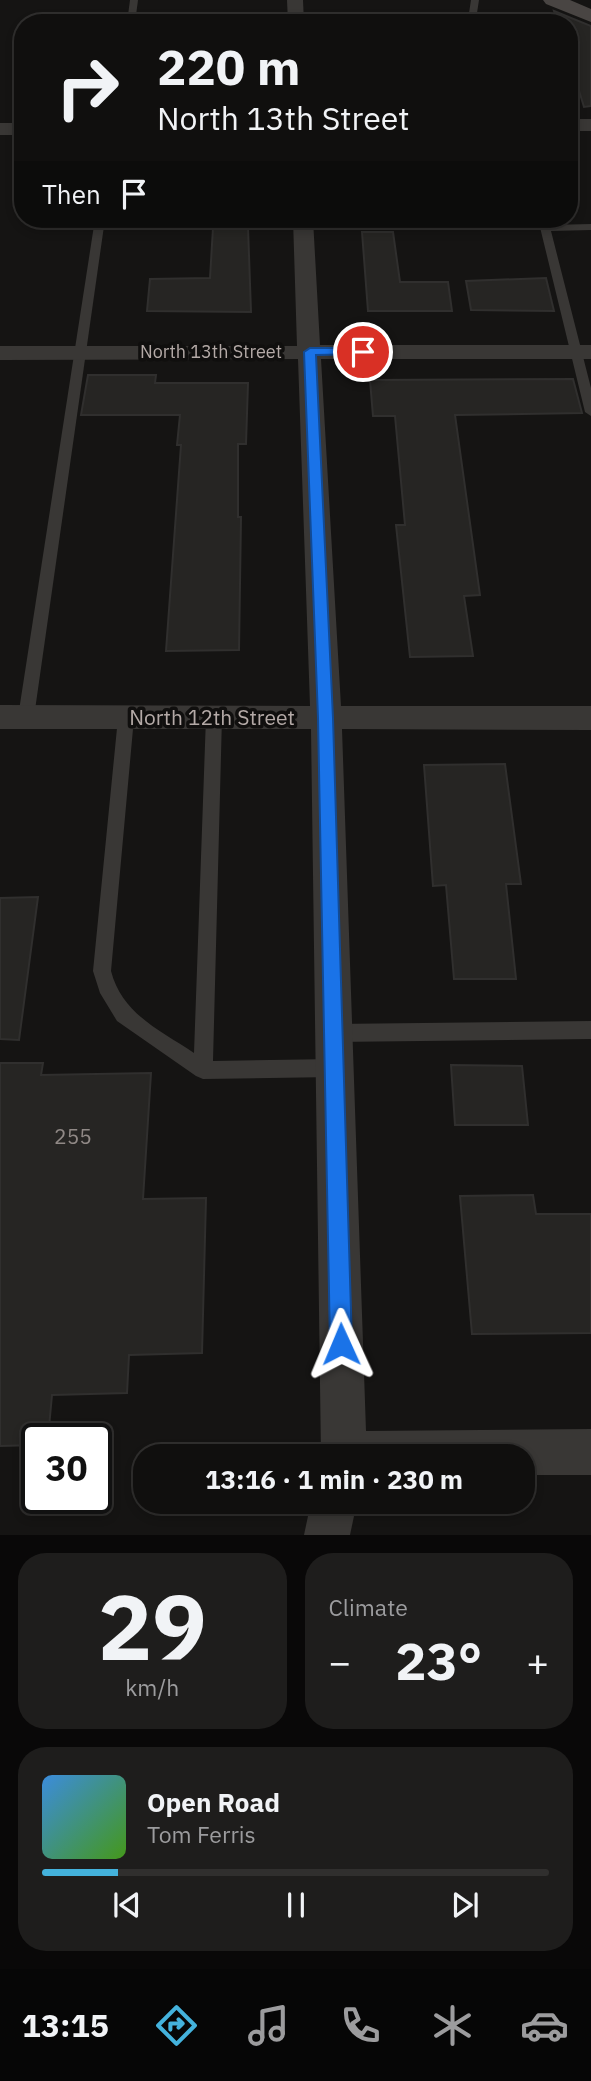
<!DOCTYPE html>
<meta charset="utf-8">
<style>
body{margin:0;font-family:"IBM Plex Sans",sans-serif;background:#1e1d1c;color:#f1f3f6;height:100vh;display:flex;flex-direction:column;font-size:26px;white-space:nowrap}
*{box-sizing:border-box;margin:0}
p{font-size:23px;color:#9c9c9e}
.icon{flex:none;width:38px;height:38px;fill:none;stroke:currentColor;stroke-width:2;stroke-linecap:round;stroke-linejoin:round}
.map{position:relative;height:1535px;overflow:hidden}
.panel{display:flex;flex-direction:column;gap:18px;padding:18px;background:#090808;flex:1}
.panel>*{flex:none}
.banner{position:absolute;left:14px;top:14px;width:564px;height:214px;border-radius:28px;box-shadow:0 4px 10px #0003,0 0 0 2px #302f2e;background:#100f0e;color:#f1f3f6;overflow:hidden}
.speed{position:absolute;left:21px;top:1423px;display:flex;gap:14px;font-size:35px;font-weight:700;text-align:center}
.speed>*{display:grid;place-content:center;width:91px;height:91px;border-radius:50%;background:#100f0e;box-shadow:0 4px 10px #0003,0 0 0 2px #302f2e;line-height:1}
.speed .limit{border:4px solid #111;border-radius:10px;background:#fff;color:#111}
.pin{position:absolute;display:grid;place-items:center;width:60px;height:60px;color:#fff;margin:-30px;border:4px solid #fff;border-radius:50%;box-shadow:0 2px 7px #0007}
.me{position:absolute;width:77px;margin:-38px;rotate:359deg;stroke-linejoin:round;filter:drop-shadow(0 0 5px #0008)}
.turn{display:flex;align-items:center;gap:24px;height:147px;padding:0 28px;font-size:32px}
.turn .icon{width:91px;height:91px;stroke-width:2.5}
.turn b{display:block;font-size:49px;line-height:60px}
.then{display:flex;align-items:center;height:66px;padding:0 28px;background:#0003;gap:14px;font-size:26px}
.big{font-size:52px;font-weight:700;line-height:1.1}
.panel .tile{flex:1;display:flex;flex-direction:column;justify-content:center;gap:10px;min-width:0;padding:0 24px;border-radius:28px;background:#1e1d1c}
.panel .dial{align-items:center;gap:0}
.dial b{font-size:91px;line-height:1}
.song{display:flex;align-items:center;gap:21px}
.cover{width:84px;height:84px;border-radius:10px;background:linear-gradient(135deg,hsl(210 70% 55%),hsl(100 70% 35%))}
.played{height:7px;border-radius:4px;background:linear-gradient(90deg,#44b2dc 15%,#302f2e 15%)}
.keys{display:flex;justify-content:space-around;direction:ltr}
.heat{display:flex;justify-content:space-between;align-items:center;font-size:38px;direction:ltr}
.panel .tiles{flex:1;display:grid;gap:18px;grid-template-columns:1fr 1fr}
.tile:last-child{grid-column:span 2}
.trip{position:absolute;left:133px;top:1444px;width:402px;height:70px;border-radius:28px;background:#100f0e;box-shadow:0 4px 10px #0003,0 0 0 2px #302f2e;font-weight:700;line-height:70px;text-align:center}
.menu{display:flex;height:112px;justify-content:space-around;align-items:center;background:#060606;color:#9c9c9e}
.menu .icon{width:49px;height:49px}
.menu .active{color:#44b2dc}
.menu b{font-size:32px;color:#f1f3f6}
.map>svg:first-child{display:block}
.building{fill:#262523;stroke:#302f2e;stroke-width:2}
.lines{fill:none;stroke-linecap:round;stroke-linejoin:round}
.lane{fill:#393735;fill-rule:evenodd}
.street{fill:#393735;fill-rule:evenodd}
.secondary{fill:#494543;fill-rule:evenodd}
.route{fill:#1a73e8;stroke:#114b97;stroke-width:2}
.labels{text-anchor:middle;stroke-width:7;stroke-linejoin:round;paint-order:stroke}
.far-street-label{font-size:18px;fill:#b4aaa7;stroke:#100f0e}
.street-label{font-size:21px;fill:#b4aaa7;stroke:#100f0e}
.near-number-label{font-size:21px;fill:#908986}
</style>
<div class="map">
<svg width="591" height="1535" viewBox="0 0 591 1535">
<rect width="100%" height="100%" fill="#151413"/>
<g class="building">
<path d="M 554,11 L 591,26 L 591,106 L 584,107 L 569,58 L 569,23 L 558,23 Z"/>
<path d="M 248,227 L 251,312 L 147,311 L 150,279 L 210,278 L 213,228 Z"/>
<path d="M 362,232 L 393,232 L 400,282 L 448,282 L 452,311 L 368,311 Z"/>
<path d="M 546,278 L 554,311 L 471,310 L 466,281 Z"/>
<path d="M 88,375 L 156,375 L 155,383 L 248,383 L 246,444 L 238,444 L 238,517 L 241,517 L 239,650 L 166,651 L 181,445 L 177,445 L 180,415 L 81,415 Z"/>
<path d="M 573,379 L 582,413 L 455,415 L 480,595 L 464,596 L 473,656 L 410,657 L 396,525 L 405,525 L 395,416 L 373,416 L 370,380 Z"/>
<path d="M 505,764 L 521,884 L 506,884 L 516,979 L 454,979 L 446,885 L 433,886 L 424,765 Z"/>
<path d="M 38,897 L 19,1040 L 0,1039 L 0,898 Z"/>
<path d="M 0,1063 L 43,1063 L 41,1075 L 151,1073 L 143,1199 L 206,1198 L 202,1353 L 129,1355 L 127,1393 L 52,1395 L 48,1438 L 37,1438 L 37,1445 L 0,1446 Z"/>
<path d="M 451,1065 L 522,1066 L 528,1125 L 455,1125 Z"/>
<path d="M 533,1195 L 536,1214 L 591,1214 L 591,1333 L 472,1334 L 460,1196 Z"/>
</g>
<g class="lines">
<g class="lane">
<path d="M 130,0 L 138,0 L 135,23 L 127,23 Z"/>
<path d="M 471,0 L 479,0 L 477,13 L 486,23 L 477,23 L 469,13 Z"/>
<path d="M 95,219 L 105,219 L 34,717 L 26,723 L 18,717 Z"/>
<path d="M 538,219 L 548,219 L 550,225 L 591,224 L 591,230 L 551,231 L 591,388 L 591,416 L 585,412 Z"/>
<path d="M 214,711 L 222,717 L 213,1061 L 334,1059 L 341,1062 L 343,1068 L 341,1074 L 334,1077 L 203,1079 L 196,1076 L 117,1021 L 100,993 L 93,971 L 118,718 L 126,712 L 134,718 L 111,971 C 122,1014 160,1030 194,1053 L 206,717 Z"/>
<path d="M 591,1021 L 591,1039 L 334,1042 L 328,1039 L 325,1033 L 328,1027 L 334,1024 Z"/>
</g>
<g class="street">
<path d="M 287,0 L 303,0 L 304,23 L 288,23 Z"/>
<rect x="569" y="119" width="22" height="12"/>
<rect x="0" y="123" width="23" height="12"/>
<path d="M 293,219 L 313,219 L 320,345 L 591,345 L 591,359 L 321,359 L 341,706 L 591,706 L 591,730 L 342,729 L 366,1431 L 591,1429 L 591,1475 L 523,1475 L 523,1456 L 321,1456 L 311,729 L 0,729 L 0,705 L 310,706 L 298,359 L 0,360 L 0,346 L 297,346 Z"/>
<path d="M 311,1502 L 357,1502 L 350,1535 L 304,1535 Z"/>
</g>
<path class="secondary" d="M 543,0 L 570,0 L 591,9 L 591,22 L 546,4 Z"/>
</g>
<path class="route" d="M 363,348 L 369,352 L 367,354 L 316,355 L 333,718 L 352,1344 L 349,1351 L 341,1354 L 334,1351 L 330,1344 L 318,718 L 304,352 L 310,348 Z"/>
<g class="labels">
<g class="far-street-label">
<text x="211" y="358">North 13th Street</text>
</g>
<g class="street-label">
<text x="212" y="725">North 12th Street</text>
</g>
<g class="near-number-label">
<text x="73" y="1144">255</text>
</g>
</g>
</svg>
<div class="speed"><div class="limit">30</div></div>
<div class="pin" style="left:363px;top:352px;background:#d93025"><svg class="icon" aria-label="arrive" viewBox="0 0 24 24"><path d="M6 21V4h12l-3 4 3 4H6"/></svg></div>
<svg class="me" style="left:341px;top:1344px" viewBox="-20 -20 40 40"><path d="M0-17L14 15 0 8-14 15z" fill="#1a73e8" stroke="#fff" stroke-width="4"/></svg>
<div class="trip">13:16 · 1 min · 230 m</div>
<div class="banner">
<div class="turn"><svg class="icon" aria-label="right" viewBox="0 0 24 24"><path d="M7 20v-9h11M14 6l5 5-5 5"/></svg><div><b>220 m</b>North 13th Street</div></div>
<div class="then">Then<svg class="icon" aria-label="arrive" viewBox="0 0 24 24"><path d="M6 21V4h12l-3 4 3 4H6"/></svg></div>
</div>
</div>
<section class="panel">
<div class="tiles">
<div class="tile dial"><b>29</b><p>km/h</p></div>
<div class="tile"><p>Climate</p>
<div class="heat"><a>−</a><b class="big">23°</b><a>+</a></div>
</div>
<div class="tile">
<div class="song"><i class="cover"></i><div><b>Open Road</b><p>Tom Ferris</p></div></div>
<div class="played"></div>
<div class="keys"><svg class="icon" aria-label="previous" viewBox="0 0 24 24"><path d="M18 5L8 12l10 7zM5 5v14"/></svg><svg class="icon" aria-label="pause" viewBox="0 0 24 24"><path d="M8 5v14M16 5v14"/></svg><svg class="icon" aria-label="next" viewBox="0 0 24 24"><path d="M6 5l10 7-10 7zM19 5v14"/></svg></div>
</div>
</div>
</section>
<nav class="menu">
<b>13:15</b>
<svg class="icon active" aria-label="directions" viewBox="0 0 24 24"><path d="M12 3l9 9-9 9-9-9zM9 14v-3h6M13 9l2 2-2 2"/></svg>
<svg class="icon" aria-label="music" viewBox="0 0 24 24"><path d="M9 18V5l10-2v13"/><circle cx="6" cy="18" r="3"/><circle cx="16" cy="16" r="3"/></svg>
<svg class="icon" aria-label="phone" viewBox="0 0 24 24"><path d="M5 4h4l2 5-3 2q2 4 5 5l2-3 5 2v4C11 20 4 13 5 4z"/></svg>
<svg class="icon" aria-label="climate" viewBox="0 0 24 24"><path d="M12 3v18M4 7l16 10M4 17L20 7"/></svg>
<svg class="icon" aria-label="car" viewBox="0 0 24 24"><path d="M5 17H2v-5l4-1 3-4h7l3 4 3 1v5h-3M9 17h6M6 11h13"/><circle cx="7" cy="17" r="2"/><circle cx="17" cy="17" r="2"/></svg>
</nav>
